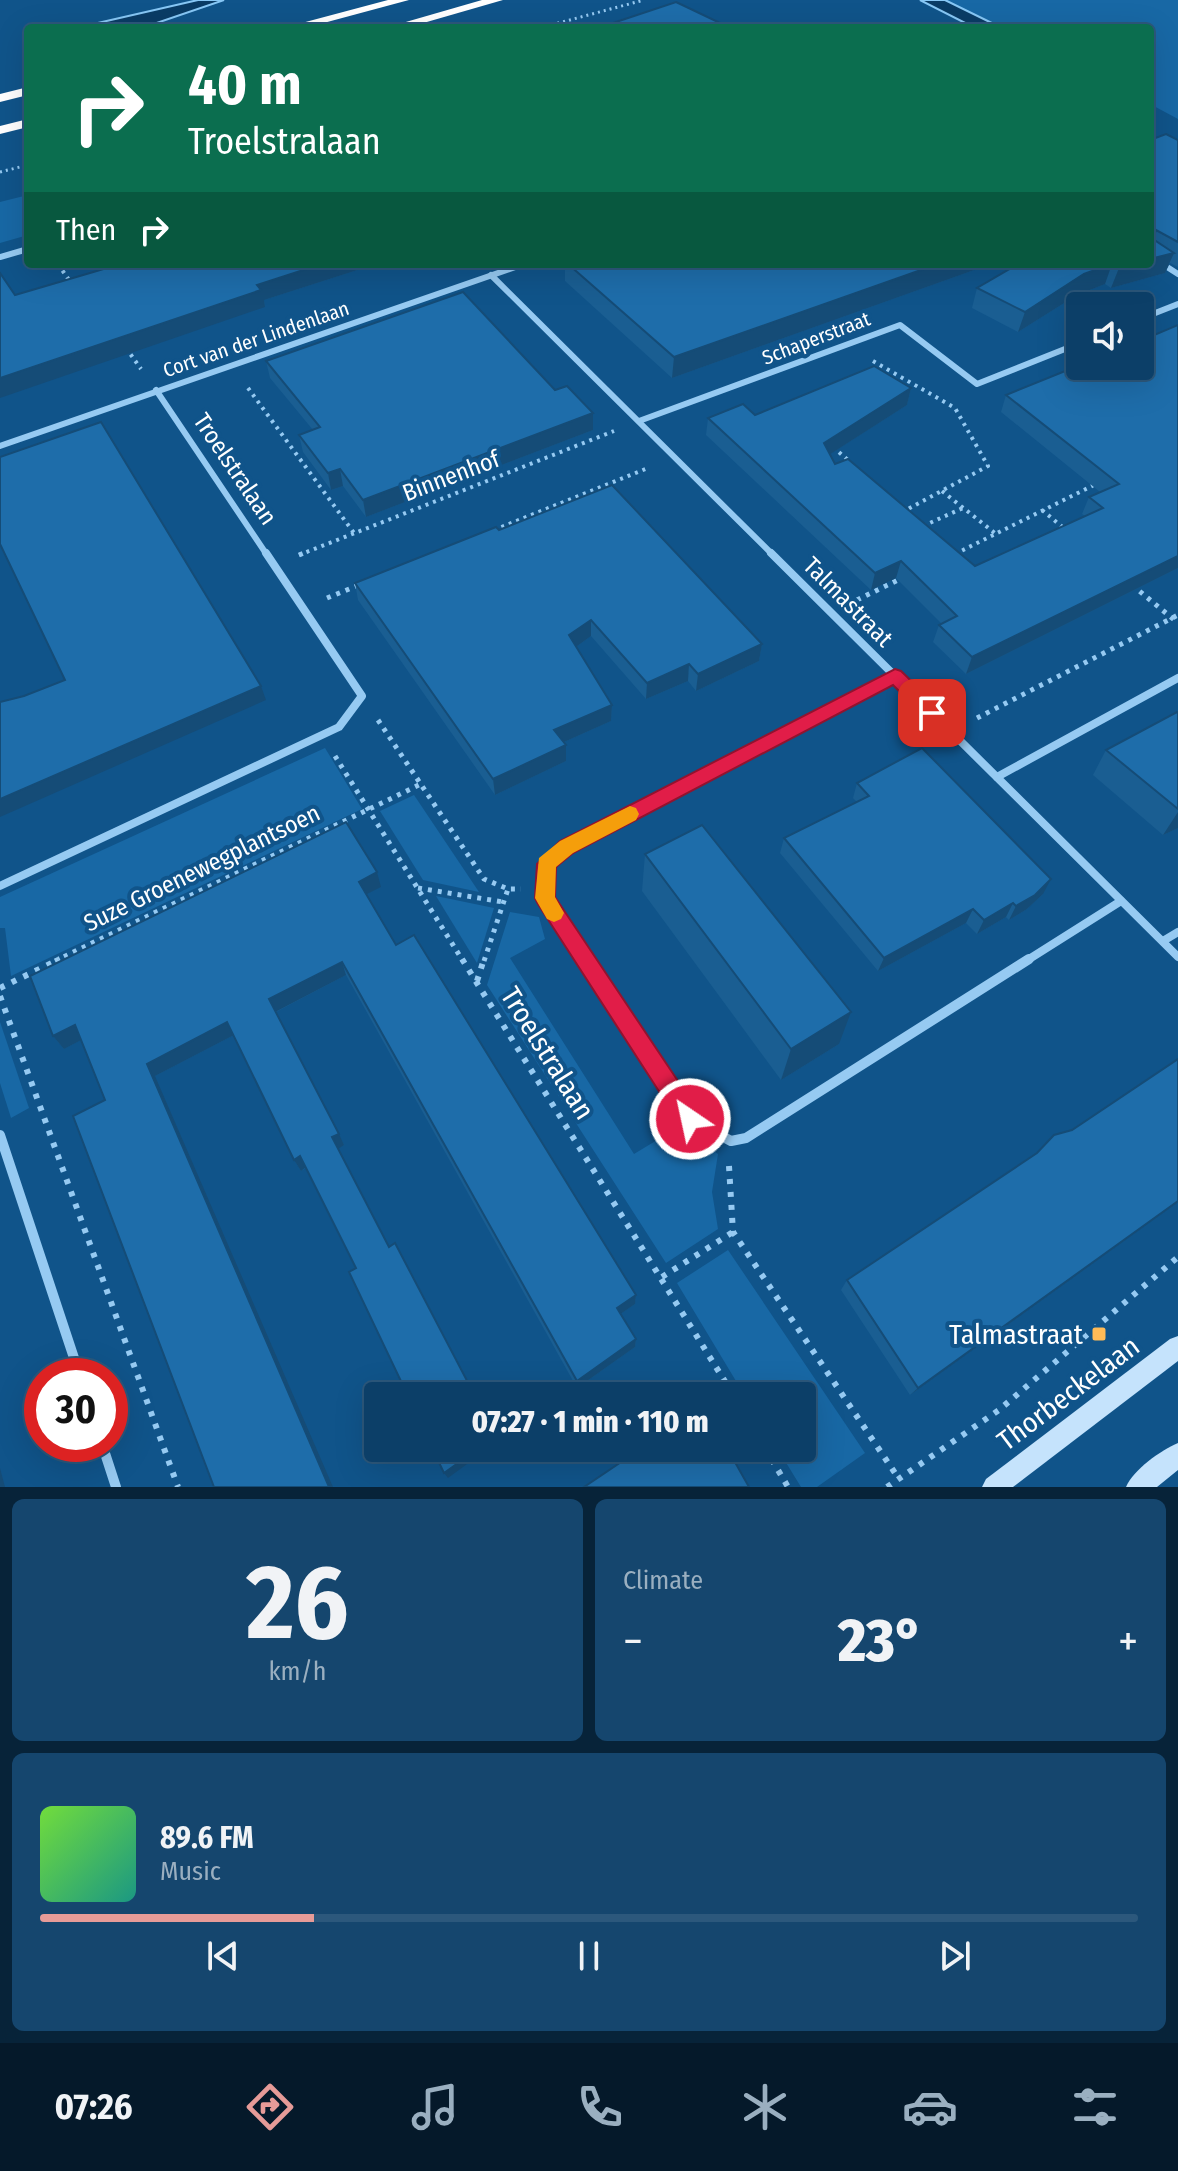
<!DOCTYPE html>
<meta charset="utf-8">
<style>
body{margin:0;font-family:"Fira Sans Condensed",sans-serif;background:#15466e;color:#f1f3f6;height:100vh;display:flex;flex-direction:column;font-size:30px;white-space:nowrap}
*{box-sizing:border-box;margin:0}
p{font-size:26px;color:#9aafc0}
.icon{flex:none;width:44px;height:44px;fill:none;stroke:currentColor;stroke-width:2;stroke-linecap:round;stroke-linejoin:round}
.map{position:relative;height:1487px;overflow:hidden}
.panel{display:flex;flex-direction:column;gap:12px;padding:12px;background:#072339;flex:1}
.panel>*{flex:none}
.hud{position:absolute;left:24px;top:24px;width:1130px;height:244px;border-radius:8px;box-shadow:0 8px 32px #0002,0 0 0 2px #2c587c;background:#0b6e4f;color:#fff;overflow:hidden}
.fabs{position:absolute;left:1066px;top:292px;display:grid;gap:16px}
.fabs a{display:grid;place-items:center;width:88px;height:88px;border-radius:8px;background:#0c3f68;box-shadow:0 8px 32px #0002,0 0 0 2px #2c587c;font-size:40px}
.speed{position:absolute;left:24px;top:1358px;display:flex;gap:16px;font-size:40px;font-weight:700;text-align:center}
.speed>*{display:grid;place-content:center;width:104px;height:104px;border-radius:50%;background:#0c3f68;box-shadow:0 8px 32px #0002,0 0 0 2px #2c587c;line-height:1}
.speed .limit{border:12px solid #d22;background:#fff;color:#111}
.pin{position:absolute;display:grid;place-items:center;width:68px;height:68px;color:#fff;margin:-34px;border-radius:16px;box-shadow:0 4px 12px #0006}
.me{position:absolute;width:88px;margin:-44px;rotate:326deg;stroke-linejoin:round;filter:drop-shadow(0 0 6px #0008)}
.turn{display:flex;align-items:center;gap:28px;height:168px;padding:0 32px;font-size:36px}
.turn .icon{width:104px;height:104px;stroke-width:2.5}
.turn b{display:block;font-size:56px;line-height:68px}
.then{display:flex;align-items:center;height:76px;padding:0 32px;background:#0003;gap:16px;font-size:30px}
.big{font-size:60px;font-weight:800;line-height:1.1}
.panel .widget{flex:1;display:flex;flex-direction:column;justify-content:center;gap:12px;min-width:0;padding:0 28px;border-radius:12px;background:#15466e}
.panel .dial{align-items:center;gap:0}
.dial b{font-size:104px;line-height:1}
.song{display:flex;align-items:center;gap:24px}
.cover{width:96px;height:96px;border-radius:12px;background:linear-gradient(135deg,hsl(100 70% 55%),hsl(170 70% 35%))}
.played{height:8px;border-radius:4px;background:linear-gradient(90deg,#e69b98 25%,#2c587c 25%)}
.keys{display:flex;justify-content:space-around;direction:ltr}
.heat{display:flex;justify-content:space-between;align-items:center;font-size:44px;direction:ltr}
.panel .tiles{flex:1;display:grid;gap:12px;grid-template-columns:1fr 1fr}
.widget:last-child{grid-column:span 2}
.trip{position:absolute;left:364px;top:1382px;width:452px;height:80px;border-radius:8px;background:#0c3f68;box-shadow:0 8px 32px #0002,0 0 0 2px #2c587c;font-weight:800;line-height:80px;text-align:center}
.tabs{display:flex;height:128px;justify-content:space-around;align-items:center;background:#05192a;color:#9aafc0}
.tabs .icon{width:56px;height:56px}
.tabs .on{color:#e69b98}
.tabs b{font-size:36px;color:#f1f3f6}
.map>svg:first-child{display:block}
.green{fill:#1868a5}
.water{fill:#0a3c66;stroke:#87c7f5;stroke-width:2}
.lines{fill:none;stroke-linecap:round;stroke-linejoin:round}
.path-far3{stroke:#96caf2;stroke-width:3;stroke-dasharray:2 4;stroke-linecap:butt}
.path-far2{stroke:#96caf2;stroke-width:4;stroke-dasharray:3 5;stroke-linecap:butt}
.path-far1{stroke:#96caf2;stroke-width:5;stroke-dasharray:4 6;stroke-linecap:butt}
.path{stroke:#96caf2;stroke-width:6;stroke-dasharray:5 8;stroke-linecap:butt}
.street-far3{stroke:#96caf2;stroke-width:5}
.street-far2{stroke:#96caf2;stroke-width:6}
.street-far1{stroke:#96caf2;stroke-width:8}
.street{stroke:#96caf2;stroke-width:10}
.secondary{fill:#c5e3fc;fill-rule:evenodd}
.highway{fill:#fff;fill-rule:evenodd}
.wall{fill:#1a5e92}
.shaded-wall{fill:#154c77}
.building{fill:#1e6daa;stroke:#154c77;stroke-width:2}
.route{fill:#e11d48;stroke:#92132f;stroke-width:2}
.slow{fill:#f59e0b}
.poi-dot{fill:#ffbb57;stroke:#10548a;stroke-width:3}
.labels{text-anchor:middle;stroke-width:8;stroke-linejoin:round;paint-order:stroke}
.far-street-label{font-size:20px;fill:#fff;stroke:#10548a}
.street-label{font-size:24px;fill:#fff;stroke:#10548a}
.near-street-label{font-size:28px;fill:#fff;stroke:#10548a}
.near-poi-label{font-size:28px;fill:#fff;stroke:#10548a;text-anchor:end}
</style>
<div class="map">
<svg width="1178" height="1487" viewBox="0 0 1178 1487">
<rect width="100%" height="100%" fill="#10548a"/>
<g class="green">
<path d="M 945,0 L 1178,0 L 1178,119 L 1150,104 L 1150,28 L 1002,28 Z"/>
<path d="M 28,195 L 28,235 L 0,243 L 0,202 Z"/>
<path d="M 325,748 L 362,809 L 11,976 L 5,928 L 0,928 L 0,897 Z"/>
<path d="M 414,795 L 479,892 L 423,880 L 380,811 Z"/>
<path d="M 436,896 L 494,908 L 477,963 Z"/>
<path d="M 510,912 L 539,917 L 545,939 L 510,958 L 634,1154 L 672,1131 L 685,1130 L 718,1154 L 712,1192 L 718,1229 L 666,1263 L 487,985 Z"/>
<path d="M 0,1022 L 29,1108 L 11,1118 L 0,1083 Z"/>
<path d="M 728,1250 L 865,1453 L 817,1487 L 801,1487 L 777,1448 L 802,1448 L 802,1396 L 745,1396 L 677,1283 Z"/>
</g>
<g class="water">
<path d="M 198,0 L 224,0 L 142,28 L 76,28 Z"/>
<path d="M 920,0 L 945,0 L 1002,28 L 975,28 Z"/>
</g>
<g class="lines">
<g class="path-far3">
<path d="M 540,28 L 644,0"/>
<path d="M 0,172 L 28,165"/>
</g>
<g class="path-far2">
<path d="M 58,264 L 71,283"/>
<path d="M 126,348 L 141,369"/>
<path d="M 873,361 L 955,408 L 988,466 L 906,510"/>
<path d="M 248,388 L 354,533"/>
<path d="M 833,447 L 849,461"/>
<path d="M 942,491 L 996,534"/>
<path d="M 1042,510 L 1066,530"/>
<path d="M 923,526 L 963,508"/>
<path d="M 494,530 L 648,468"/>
<path d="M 955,554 L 1096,484"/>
<path d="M 299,555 L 614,431"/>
</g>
<g class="path-far1">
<path d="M 299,555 L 304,553"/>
<path d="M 1132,585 L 1178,623"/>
<path d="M 327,598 L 359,585"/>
<path d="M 857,600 L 902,578"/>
<path d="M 977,718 L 1178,615"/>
<path d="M 378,720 L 484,879 L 508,889 L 521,889"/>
<path d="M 335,756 L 463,961"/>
<path d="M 418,888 L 503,902"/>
<path d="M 55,961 L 421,784"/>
<path d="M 484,961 L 508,889"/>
</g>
<g class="path">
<path d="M 462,959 L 734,1396"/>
<path d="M 477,981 L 484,959"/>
<path d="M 0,988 L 60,959"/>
<path d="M 0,996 L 178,1487"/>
<path d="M 729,1166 L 733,1232 L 899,1479"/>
<path d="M 662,1277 L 733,1232"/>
<path d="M 765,1448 L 788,1487"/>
<path d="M 887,1487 L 999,1410 L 1178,1257"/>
</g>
<path class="street-far3" d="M 807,28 L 811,28"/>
<g class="street-far2">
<path d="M 1150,256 L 1178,274"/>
<path d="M 0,257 L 28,249"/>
<path d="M 491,275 L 773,555"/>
<path d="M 1140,319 L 1178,304"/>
<path d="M 156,390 L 267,555"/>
<path d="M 639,421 L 900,325 L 977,384 L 1080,343"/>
<path d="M 0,446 L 524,264"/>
</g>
<g class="street-far1">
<path d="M 771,553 L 1178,957"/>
<path d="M 997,777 L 1178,678"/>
<path d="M 0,886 L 339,727 L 362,696 L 266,553"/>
<path d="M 1163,941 L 1178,932"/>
<path d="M 586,961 L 545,898 L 546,864 L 566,847 L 895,676"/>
<path d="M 1026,961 L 1121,901"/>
</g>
<g class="street">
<path d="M 585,959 L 690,1119 L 731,1141 L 746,1138 L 1029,959"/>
<path d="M 0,1135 L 80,1376"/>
<path d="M 102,1444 L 116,1487"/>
</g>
<g class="secondary">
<path d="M 1178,1336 L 1178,1361 L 1013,1487 L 982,1487 L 986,1479 L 1170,1339 Z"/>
<path d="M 1178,1443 L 1178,1470 L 1157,1487 L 1126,1487 C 1133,1470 1161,1450 1178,1443 Z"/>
</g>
<g class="highway">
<path d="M 388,0 L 409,0 L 305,28 L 283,28 Z"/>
<path d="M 482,0 L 503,0 L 406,28 L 385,28 Z"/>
<path d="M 28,87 L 28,95 L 0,102 L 0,94 Z"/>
<path d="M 28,119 L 28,127 L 0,134 L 0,126 Z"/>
</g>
</g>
<g class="wall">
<path d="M 1150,140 L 1178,140 L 1178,267 L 1170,263 L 1165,273 L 1111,288 L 1105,284 L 1077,295 L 1018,332 L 972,308 L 977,288 L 1018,264 L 1150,264 Z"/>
<path d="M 96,264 L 376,264 L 264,300 L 265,307 L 15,295 L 101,270 Z"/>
<path d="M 565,264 L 991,264 L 672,378 L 565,281 Z"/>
<path d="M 266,361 L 555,390 L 593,430 L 366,517 L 343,486 L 331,490 L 303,452 L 299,435 L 313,430 L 270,378 Z"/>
<path d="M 1080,365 L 1178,568 L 966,674 L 933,642 L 939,625 L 942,624 L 896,578 L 871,590 L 706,435 L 708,418 L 755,415 L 911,388 L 907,405 L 830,454 L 835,464 L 975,566 L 1085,516 L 1082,514 L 1089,497 L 1100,492 L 1001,412 L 1006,395 Z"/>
<path d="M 499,530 L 762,644 L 759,661 L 696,691 L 688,681 L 646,699 L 591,636 L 576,647 L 612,705 L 611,721 L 564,742 L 566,745 L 566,761 L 495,795 L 358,600 L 355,583 Z"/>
<path d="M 1178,712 L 1178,828 L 1163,835 L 1093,775 L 1106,750 Z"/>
<path d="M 857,783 L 1043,894 L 1027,909 L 1009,920 L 1006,917 L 977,934 L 966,923 L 878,971 L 780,853 L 784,838 L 857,802 L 853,798 Z"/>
<path d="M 645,854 L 839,1044 L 781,1080 L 642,891 Z"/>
<path d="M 381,887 L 366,894 L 396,945 L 636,1295 L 635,1304 L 620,1314 L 636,1339 L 635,1347 L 577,1388 L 346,975 L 276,1012 L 344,1145 L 338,1148 L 356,1268 L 306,1168 L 301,1171 L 294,1160 L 234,1035 L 155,1076 L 105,1100 L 81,1040 L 64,1049 L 53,1036 Z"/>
<path d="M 1178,1059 L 1178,1202 L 910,1395 L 841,1290 L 847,1280 Z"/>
</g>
<g class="shaded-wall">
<path d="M 718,22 L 718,28 L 704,28 Z"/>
<path d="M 1174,253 L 1165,273 L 1111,288 L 1119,268 L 1133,264 L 1150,264 L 1150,259 Z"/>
<path d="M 322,264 L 376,264 L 264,300 L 265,307 L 0,398 L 0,378 L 257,285 Z"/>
<path d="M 938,264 L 991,264 L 672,378 L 674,357 Z"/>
<path d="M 1112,264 L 1105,284 L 1077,295 L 1018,332 L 1025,312 L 1084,274 Z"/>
<path d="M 911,388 L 907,405 L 821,460 L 824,443 Z"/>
<path d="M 593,413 L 593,430 L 366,517 L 363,500 Z"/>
<path d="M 340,469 L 343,486 L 331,490 L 328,473 Z"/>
<path d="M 1178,556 L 1178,568 L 966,674 L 972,657 Z"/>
<path d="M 901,561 L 896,578 L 871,590 L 875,573 Z"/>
<path d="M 591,620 L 591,636 L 569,652 L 569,635 Z"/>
<path d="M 762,644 L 759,661 L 696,691 L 698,674 Z"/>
<path d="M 689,664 L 688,681 L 646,699 L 647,683 Z"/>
<path d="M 261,686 L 266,700 L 0,817 L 0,799 Z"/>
<path d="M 612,705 L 611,721 L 555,746 L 554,730 Z"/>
<path d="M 566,745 L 566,761 L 495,795 L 493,779 Z"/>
<path d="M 1178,812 L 1178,828 L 1163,835 Z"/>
<path d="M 377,872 L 381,887 L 363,896 L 359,882 Z"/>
<path d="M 1051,879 L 1043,894 L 1027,909 L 1009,920 L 1016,906 Z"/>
<path d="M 1013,903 L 1006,917 L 977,934 L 984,920 Z"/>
<path d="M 973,909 L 966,923 L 878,971 L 884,958 Z"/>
<path d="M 342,962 L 346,975 L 275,1012 L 269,999 Z"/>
<path d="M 851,1012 L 839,1044 L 781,1080 L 791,1049 Z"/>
<path d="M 227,1022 L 234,1035 L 155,1076 L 333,1487 L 329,1487 L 147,1064 Z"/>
<path d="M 75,1025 L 85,1038 L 64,1049 L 53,1036 Z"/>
<path d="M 339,1134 L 344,1145 L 338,1149 L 332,1137 Z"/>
<path d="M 300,1156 L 306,1167 L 301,1171 L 294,1160 Z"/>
<path d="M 1178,1201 L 1178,1202 L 910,1395 L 918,1388 Z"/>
<path d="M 636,1295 L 635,1304 L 616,1317 L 617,1308 Z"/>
<path d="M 636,1339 L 635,1347 L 577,1388 L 577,1381 Z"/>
<path d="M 479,1448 L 489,1448 L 448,1478 L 444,1473 Z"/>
<path d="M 0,1468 L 5,1487 L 0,1487 Z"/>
</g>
<g class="building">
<path d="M 676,2 L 718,22 L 704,28 L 598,28 Z"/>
<path d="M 1166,134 L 1178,140 L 1178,242 L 1156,230 L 1153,239 L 1174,253 L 1150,259 L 1150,140 Z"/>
<path d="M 103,264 L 322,264 L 257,285 L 261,290 L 0,378 L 0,273 L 15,295 L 107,268 Z"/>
<path d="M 568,264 L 938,264 L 674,357 Z"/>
<path d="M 1018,264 L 1112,264 L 1084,274 L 1025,312 L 977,288 Z"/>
<path d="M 1113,264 L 1133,264 L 1119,268 Z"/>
<path d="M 463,292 L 555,390 L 567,386 L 593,413 L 363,500 L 340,469 L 328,473 L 299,435 L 320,427 L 266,361 Z"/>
<path d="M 1178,325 L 1178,556 L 972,657 L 939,625 L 957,616 L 901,561 L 875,573 L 708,418 L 743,404 L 755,415 L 874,366 L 911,388 L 824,443 L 835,464 L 848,459 L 975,566 L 1103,508 L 1089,497 L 1119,484 L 1006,395 L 1080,365 L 1140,366 L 1140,341 Z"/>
<path d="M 101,422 L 261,686 L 0,799 L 0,702 L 24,696 L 65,680 L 0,544 L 0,457 Z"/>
<path d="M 612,485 L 762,644 L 698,674 L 689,664 L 647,683 L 591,620 L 569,635 L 612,705 L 554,730 L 566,745 L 493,779 L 355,583 L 496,527 L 499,530 Z"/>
<path d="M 1177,712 L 1178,712 L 1178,809 L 1106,750 Z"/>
<path d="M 922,748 L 1051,879 L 1035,895 L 1016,906 L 1013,903 L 984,920 L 973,909 L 884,958 L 784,838 L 869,796 L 857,783 Z"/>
<path d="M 346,822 L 377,872 L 359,882 L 396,945 L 414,935 L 636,1295 L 617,1308 L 636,1339 L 577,1381 L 342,962 L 269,999 L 339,1134 L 332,1137 L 360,1191 L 389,1247 L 395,1243 L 475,1396 L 408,1396 L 349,1272 L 356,1268 L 300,1156 L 294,1160 L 227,1022 L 147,1064 L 329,1487 L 214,1487 L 73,1116 L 105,1100 L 75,1025 L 53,1036 L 30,976 Z"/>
<path d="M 702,825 L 851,1012 L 791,1049 L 645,854 Z"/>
<path d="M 1178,1059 L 1178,1201 L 918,1388 L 847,1280 L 1037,1153 L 1054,1135 L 1072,1130 Z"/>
<path d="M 432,1448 L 479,1448 L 444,1473 Z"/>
<path d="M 642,1448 L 727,1448 L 749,1487 L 584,1487 Z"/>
</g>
<path class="route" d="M 895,669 L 901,671 L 939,708 L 941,713 L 939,718 L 926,718 L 893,685 L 573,853 L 556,867 L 555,897 L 698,1111 L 701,1119 L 698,1127 L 690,1130 L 682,1127 L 538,904 L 535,898 L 537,864 L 560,841 Z"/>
<path class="slow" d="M 630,806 L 636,808 L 639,814 L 636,820 L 573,853 L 556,867 L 555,897 L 564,913 L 561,919 L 554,922 L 547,919 L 535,898 L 539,858 L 560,841 Z"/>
<rect class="poi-dot" x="1091" y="1326" width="16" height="16" rx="4"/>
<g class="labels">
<g class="far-street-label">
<text transform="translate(816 338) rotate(-21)" y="7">Schaperstraat</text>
<text transform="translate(256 339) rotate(-19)" y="7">Cort van der Lindenlaan</text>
</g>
<g class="street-label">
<text transform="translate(235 469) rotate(56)" y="8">Troelstralaan</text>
<text transform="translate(451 476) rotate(-21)" y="8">Binnenhof</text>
<text transform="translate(848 602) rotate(45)" y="8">Talmastraat</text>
<text transform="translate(202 868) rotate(-26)" y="8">Suze Groenewegplantsoen</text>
</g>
<g class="near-street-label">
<text transform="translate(548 1053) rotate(58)" y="10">Troelstralaan</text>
<text transform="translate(1068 1393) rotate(-37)" y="10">Thorbeckelaan</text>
</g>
<g class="near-poi-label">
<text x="1083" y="1344">Talmastraat</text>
</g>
</g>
</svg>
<div class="fabs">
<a><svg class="icon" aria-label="sound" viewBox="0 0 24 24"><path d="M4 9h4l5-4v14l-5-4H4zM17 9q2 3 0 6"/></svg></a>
</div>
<div class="speed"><div class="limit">30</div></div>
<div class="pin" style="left:932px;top:713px;background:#d93025"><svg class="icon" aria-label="arrive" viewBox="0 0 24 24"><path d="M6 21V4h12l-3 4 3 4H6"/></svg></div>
<svg class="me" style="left:690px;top:1119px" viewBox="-20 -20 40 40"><circle r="17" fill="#e11d48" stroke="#fff" stroke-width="3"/><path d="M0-11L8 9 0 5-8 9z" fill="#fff"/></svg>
<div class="trip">07:27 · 1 min · 110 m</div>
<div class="hud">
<div class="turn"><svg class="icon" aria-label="right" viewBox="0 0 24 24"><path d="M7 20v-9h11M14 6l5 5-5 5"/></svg><div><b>40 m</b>Troelstralaan</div></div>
<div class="then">Then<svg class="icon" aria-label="right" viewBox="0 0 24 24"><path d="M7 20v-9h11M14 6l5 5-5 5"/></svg></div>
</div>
</div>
<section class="panel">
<div class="tiles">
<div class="widget dial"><b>26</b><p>km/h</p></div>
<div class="widget"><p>Climate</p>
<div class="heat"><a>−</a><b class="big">23°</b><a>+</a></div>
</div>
<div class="widget">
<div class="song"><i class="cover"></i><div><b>89.6 FM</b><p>Music</p></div></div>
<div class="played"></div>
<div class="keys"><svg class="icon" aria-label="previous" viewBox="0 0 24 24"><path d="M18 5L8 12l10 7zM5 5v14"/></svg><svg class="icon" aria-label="pause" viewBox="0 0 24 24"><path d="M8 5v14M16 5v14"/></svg><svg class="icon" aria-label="next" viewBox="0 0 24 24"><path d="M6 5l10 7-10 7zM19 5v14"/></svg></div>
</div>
</div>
</section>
<nav class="tabs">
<b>07:26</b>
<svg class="icon on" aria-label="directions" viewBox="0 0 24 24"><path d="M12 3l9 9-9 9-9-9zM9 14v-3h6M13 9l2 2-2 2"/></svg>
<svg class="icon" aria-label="music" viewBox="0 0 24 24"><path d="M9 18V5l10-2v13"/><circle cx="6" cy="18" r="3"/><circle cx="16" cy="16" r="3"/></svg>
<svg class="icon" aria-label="phone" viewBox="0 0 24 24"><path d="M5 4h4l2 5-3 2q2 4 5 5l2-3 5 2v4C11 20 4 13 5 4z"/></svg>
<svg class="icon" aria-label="climate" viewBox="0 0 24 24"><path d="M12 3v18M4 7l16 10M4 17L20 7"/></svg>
<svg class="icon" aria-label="car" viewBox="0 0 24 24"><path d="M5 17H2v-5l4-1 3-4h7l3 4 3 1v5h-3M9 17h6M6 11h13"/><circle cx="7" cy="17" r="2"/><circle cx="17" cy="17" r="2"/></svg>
<svg class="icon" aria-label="filters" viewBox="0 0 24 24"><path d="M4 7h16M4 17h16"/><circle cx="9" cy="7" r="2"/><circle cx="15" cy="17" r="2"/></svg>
</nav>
